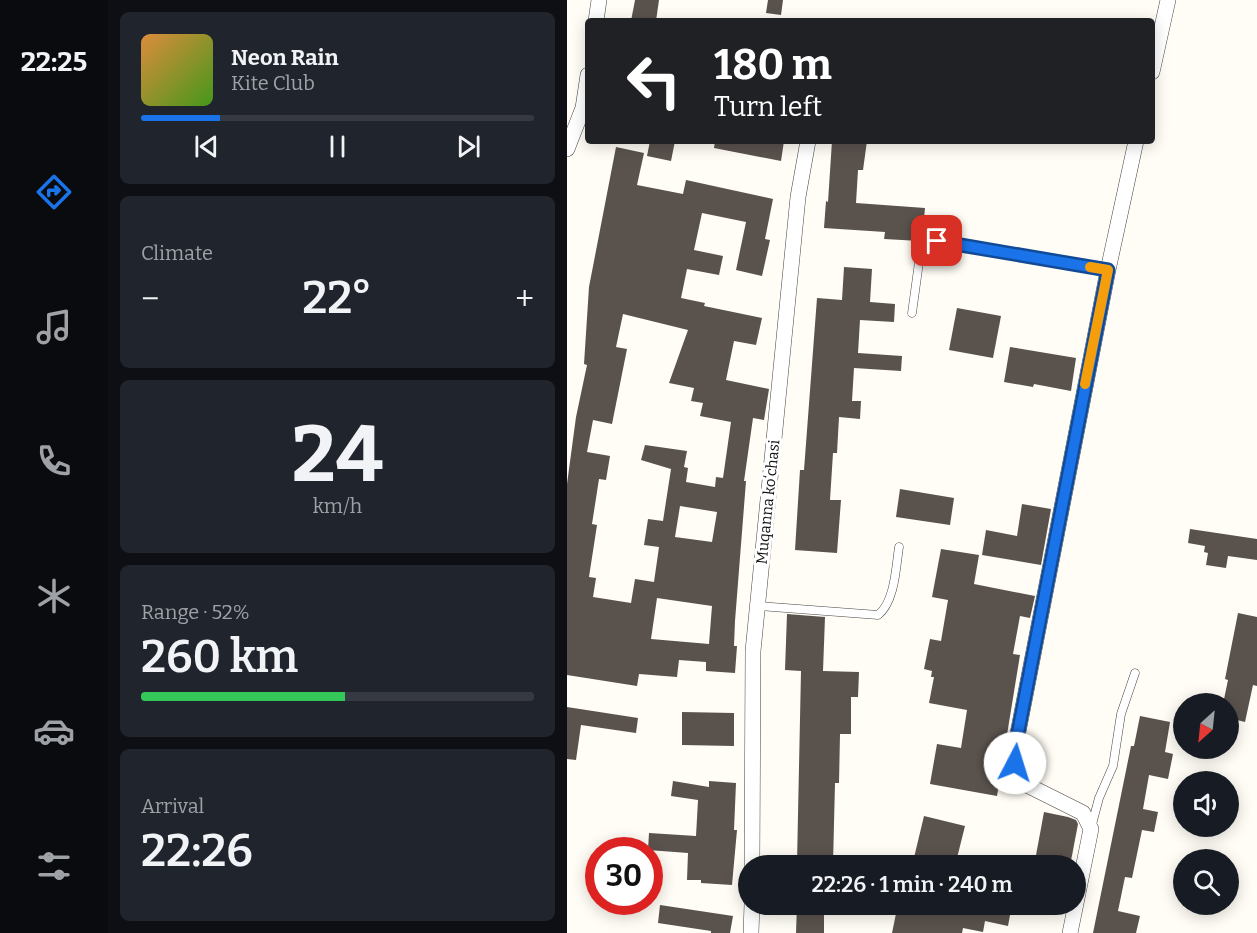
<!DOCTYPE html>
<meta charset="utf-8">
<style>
body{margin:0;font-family:Bitter,serif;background:#20242c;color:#f1f3f6;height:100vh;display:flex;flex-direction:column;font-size:22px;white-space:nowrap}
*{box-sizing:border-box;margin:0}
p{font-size:20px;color:#9ea1a6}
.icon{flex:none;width:33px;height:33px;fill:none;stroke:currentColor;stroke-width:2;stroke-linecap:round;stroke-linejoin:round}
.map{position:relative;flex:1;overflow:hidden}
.drawer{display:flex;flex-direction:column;gap:12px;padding:12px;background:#0d0f14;width:459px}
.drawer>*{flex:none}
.top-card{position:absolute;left:18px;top:18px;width:570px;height:126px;border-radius:6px;box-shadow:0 3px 15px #0003;background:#202124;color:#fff;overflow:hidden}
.needle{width:39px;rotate:207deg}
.buttons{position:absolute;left:606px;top:693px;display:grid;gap:12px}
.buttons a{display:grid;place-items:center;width:66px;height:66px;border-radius:50%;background:#171b24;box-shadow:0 3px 15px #0003;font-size:30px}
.speed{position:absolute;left:18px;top:837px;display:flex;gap:12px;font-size:30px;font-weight:700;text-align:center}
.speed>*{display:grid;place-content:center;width:78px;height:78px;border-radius:50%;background:#171b24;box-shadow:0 3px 15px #0003;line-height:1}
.speed .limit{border:9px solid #d22;background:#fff;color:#111}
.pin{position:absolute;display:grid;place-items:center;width:51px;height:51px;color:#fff;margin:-26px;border-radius:12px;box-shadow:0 3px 9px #0006}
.me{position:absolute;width:66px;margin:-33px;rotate:5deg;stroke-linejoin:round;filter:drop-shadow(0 0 4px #0008)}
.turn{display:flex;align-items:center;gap:21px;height:126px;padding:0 30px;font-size:27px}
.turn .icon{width:78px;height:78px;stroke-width:2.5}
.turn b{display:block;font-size:42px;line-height:51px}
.big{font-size:45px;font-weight:600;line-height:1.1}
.drawer .widget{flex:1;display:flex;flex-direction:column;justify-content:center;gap:9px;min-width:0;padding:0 21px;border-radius:9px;background:#20242c}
.drawer .dial{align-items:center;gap:0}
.dial b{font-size:78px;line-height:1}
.song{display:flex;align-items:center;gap:18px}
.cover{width:72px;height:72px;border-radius:9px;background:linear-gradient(135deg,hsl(30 70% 55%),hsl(100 70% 35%))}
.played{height:6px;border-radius:3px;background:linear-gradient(90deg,#1a73e8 20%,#363941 20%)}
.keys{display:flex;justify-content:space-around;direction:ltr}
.heat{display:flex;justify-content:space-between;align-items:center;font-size:33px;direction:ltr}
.charge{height:9px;border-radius:4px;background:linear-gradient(90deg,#34c759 52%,#363941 0)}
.trip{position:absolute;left:171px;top:855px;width:348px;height:60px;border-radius:30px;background:#171b24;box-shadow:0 3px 15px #0003;font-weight:600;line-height:60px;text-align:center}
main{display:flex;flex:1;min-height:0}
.tabs{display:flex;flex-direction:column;width:108px;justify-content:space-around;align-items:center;background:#090b0e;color:#9ea1a6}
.tabs .icon{width:42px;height:42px}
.tabs .active{color:#1a73e8}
.tabs b{font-size:27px;color:#f1f3f6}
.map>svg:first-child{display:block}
.building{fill:#5a524d;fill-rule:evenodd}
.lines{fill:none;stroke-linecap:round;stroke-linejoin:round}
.service-casing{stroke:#444;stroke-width:9}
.minor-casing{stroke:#444;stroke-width:16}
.service{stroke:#fff;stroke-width:8}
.minor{stroke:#fff;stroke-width:15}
.route-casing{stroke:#114b97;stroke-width:15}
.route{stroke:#1a73e8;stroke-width:10}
.slow{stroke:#f59e0b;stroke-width:10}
.labels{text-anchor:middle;stroke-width:6;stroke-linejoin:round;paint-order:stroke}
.street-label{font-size:15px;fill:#111;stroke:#fff}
</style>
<main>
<nav class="tabs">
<b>22:25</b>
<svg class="icon active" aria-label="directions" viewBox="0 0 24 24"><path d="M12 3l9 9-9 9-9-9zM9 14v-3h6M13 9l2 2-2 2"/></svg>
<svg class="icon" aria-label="music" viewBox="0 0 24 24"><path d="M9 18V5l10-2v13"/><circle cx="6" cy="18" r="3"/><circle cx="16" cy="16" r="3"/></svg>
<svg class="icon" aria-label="phone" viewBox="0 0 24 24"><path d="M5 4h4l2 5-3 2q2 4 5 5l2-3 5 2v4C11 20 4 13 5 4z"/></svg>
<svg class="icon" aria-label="climate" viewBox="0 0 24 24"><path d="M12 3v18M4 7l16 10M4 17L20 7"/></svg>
<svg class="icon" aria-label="car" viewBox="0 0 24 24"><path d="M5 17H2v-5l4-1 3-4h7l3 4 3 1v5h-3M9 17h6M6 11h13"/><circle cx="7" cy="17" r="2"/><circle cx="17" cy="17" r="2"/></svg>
<svg class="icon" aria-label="filters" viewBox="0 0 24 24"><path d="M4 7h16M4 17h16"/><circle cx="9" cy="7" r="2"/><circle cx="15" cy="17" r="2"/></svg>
</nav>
<section class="drawer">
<div class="widget">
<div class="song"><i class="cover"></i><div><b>Neon Rain</b><p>Kite Club</p></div></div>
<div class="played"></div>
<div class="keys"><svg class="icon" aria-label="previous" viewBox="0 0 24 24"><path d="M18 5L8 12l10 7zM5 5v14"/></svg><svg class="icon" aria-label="pause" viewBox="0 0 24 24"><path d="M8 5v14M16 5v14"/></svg><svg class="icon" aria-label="next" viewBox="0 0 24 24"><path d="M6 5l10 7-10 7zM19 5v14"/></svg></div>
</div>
<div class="widget"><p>Climate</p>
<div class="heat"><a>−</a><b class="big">22°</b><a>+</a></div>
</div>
<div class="widget dial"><b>24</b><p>km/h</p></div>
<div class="widget"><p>Range · 52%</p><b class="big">260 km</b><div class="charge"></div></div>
<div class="widget"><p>Arrival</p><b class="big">22:26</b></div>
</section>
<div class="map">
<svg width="690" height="933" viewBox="0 0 690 933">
<rect width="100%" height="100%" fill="#fffdf5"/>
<g class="building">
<path d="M 68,0 L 92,0 L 89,21 L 64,21 Z"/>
<path d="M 201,0 L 216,0 L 214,15 L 199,13 Z"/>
<path d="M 83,141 L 108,141 L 104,161 L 80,156 Z"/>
<path d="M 148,141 L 217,141 L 214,161 L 147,148 Z"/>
<path d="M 265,141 L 300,141 L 296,170 L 291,170 L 289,203 L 358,208 L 355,239 L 353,241 L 317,239 L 318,232 L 257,228 L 259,201 L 261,202 Z"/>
<path d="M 49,147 L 77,153 L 70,185 L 116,194 L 119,180 L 206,199 L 198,239 L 203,240 L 195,276 L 169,270 L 179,222 L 135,213 L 127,250 L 156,256 L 152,275 L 120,269 L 114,298 L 138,303 L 137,306 L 195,318 L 189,345 L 167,341 L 159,380 L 202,389 L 197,420 L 186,418 L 177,481 L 179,481 L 168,621 L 167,646 L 170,646 L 168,673 L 139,671 L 139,662 L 112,660 L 110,677 L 72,674 L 70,686 L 0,675 L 0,484 L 9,417 L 20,365 L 17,364 L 22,287 ZM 56,314 L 121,330 L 102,383 L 127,388 L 124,401 L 136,403 L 133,416 L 164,422 L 156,478 L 149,477 L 148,487 L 119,482 L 121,468 L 117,467 L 120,451 L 78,445 L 74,460 L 104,469 L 96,521 L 81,519 L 77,545 L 92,547 L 87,582 L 68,579 L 64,603 L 26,597 L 29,578 L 22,577 L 30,525 L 25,524 L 32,479 L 39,480 L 43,456 L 20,452 L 26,420 L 45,424 L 60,349 L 49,347 ZM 113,506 L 150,512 L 145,542 L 108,537 ZM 90,598 L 145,606 L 142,644 L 84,639 Z"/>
<path d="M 277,267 L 305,269 L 303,302 L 328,304 L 327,322 L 293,320 L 291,353 L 335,356 L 334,371 L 287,368 L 285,401 L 294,401 L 293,419 L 272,417 L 270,453 L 266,453 L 263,500 L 274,500 L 270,553 L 228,550 L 233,470 L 237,470 L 250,298 L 275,300 Z"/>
<path d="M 390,308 L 434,316 L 426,358 L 382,350 Z"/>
<path d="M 443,347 L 509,358 L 504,391 L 467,384 L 466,387 L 437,382 Z"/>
<path d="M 333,489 L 387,498 L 383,525 L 329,517 Z"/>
<path d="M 455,504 L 484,509 L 474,565 L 415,555 L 419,530 L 450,536 Z"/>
<path d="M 623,529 L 690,539 L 690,560 L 661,556 L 659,568 L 639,565 L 641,553 L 637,552 L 638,546 L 621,543 Z"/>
<path d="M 374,549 L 412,555 L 407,584 L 468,596 L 463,618 L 453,616 L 446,654 L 453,655 L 430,796 L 363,784 L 370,744 L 394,748 L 400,710 L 362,703 L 367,677 L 364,677 L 365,671 L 357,669 L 363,639 L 374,641 L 381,600 L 365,597 Z"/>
<path d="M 671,613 L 690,617 L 690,686 L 686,685 L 678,722 L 662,718 L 662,704 L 656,704 L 661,680 L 658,679 Z"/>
<path d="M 220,614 L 258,617 L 256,671 L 292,672 L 291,697 L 284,697 L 284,734 L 273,734 L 272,783 L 268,783 L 266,864 L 230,863 L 234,671 L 218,670 Z"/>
<path d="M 0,707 L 71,718 L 69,733 L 14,725 L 9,760 L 0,759 Z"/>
<path d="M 115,712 L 167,713 L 167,746 L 115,745 Z"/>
<path d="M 573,716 L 603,722 L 598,752 L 606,754 L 601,779 L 582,775 L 576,809 L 591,812 L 587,832 L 575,830 L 565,878 L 558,877 L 551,911 L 573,916 L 569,933 L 526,933 L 564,746 L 567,746 Z"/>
<path d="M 106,781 L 142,787 L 142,781 L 169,783 L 167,830 L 170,830 L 165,885 L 134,883 L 134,880 L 120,880 L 121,853 L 81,850 L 82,833 L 129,836 L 131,800 L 104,796 Z"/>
<path d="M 477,812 L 501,817 L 509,820 L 511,824 L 503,866 L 467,866 Z"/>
<path d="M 357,816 L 398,826 L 388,866 L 345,866 Z"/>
<path d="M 230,904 L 257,904 L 257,933 L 229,933 Z"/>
<path d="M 331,904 L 363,904 L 399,912 L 401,904 L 445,904 L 441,926 L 418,921 L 416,932 L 396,928 L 395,933 L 325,933 Z"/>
<path d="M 93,905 L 166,916 L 163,933 L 144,933 L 144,931 L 91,923 Z"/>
</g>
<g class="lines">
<defs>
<g id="service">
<path d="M 345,313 L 353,255 C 356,245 359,242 370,241 L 541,270"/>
<path d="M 191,606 L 311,615 C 328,602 329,566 332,547"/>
<path d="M 524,828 L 532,798 L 546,766 L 554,714 L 568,673"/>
</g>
<g id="minor">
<path d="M 29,21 L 32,0"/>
<path d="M 585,72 L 601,0"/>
<path d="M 0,149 L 16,108 L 21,75"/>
<path d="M 185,866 L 186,651 L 231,197 L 241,141"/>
<path d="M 184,933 L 185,904"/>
<path d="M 503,933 L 524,829 L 516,813 L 460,785 L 453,778 L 448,763 L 449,743 L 541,270 L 569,141"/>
</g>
</defs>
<use href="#service" class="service-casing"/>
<use href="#minor" class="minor-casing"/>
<use href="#service" class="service"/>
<use href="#minor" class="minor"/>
</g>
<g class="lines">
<defs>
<path id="route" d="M 370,241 L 541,270 L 449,743 L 448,763"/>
</defs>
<use href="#route" class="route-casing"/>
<use href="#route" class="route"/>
<path class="slow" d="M 518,384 L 541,270 L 523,267"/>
</g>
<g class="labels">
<g class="street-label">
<text transform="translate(201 502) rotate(-84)" y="5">Muqanna koʻchasi</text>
</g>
</g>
</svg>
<div class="buttons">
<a><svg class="needle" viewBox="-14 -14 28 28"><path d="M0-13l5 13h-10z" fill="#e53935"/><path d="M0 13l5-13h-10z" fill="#9ea1a6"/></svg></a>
<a><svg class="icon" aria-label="sound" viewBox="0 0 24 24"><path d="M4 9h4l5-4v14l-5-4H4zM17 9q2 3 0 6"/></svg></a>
<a><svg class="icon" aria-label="search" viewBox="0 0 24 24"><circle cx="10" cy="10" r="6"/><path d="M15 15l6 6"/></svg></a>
</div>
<div class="speed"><div class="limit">30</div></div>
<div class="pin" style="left:370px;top:241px;background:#d93025"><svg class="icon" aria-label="arrive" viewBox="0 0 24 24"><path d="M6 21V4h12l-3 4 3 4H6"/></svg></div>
<svg class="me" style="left:448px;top:763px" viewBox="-20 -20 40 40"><circle r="19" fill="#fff"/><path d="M0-13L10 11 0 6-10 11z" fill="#1a73e8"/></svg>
<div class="trip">22:26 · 1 min · 240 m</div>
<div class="top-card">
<div class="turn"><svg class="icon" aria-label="left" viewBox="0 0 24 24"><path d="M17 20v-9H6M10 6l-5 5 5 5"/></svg><div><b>180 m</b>Turn left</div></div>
</div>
</div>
</main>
